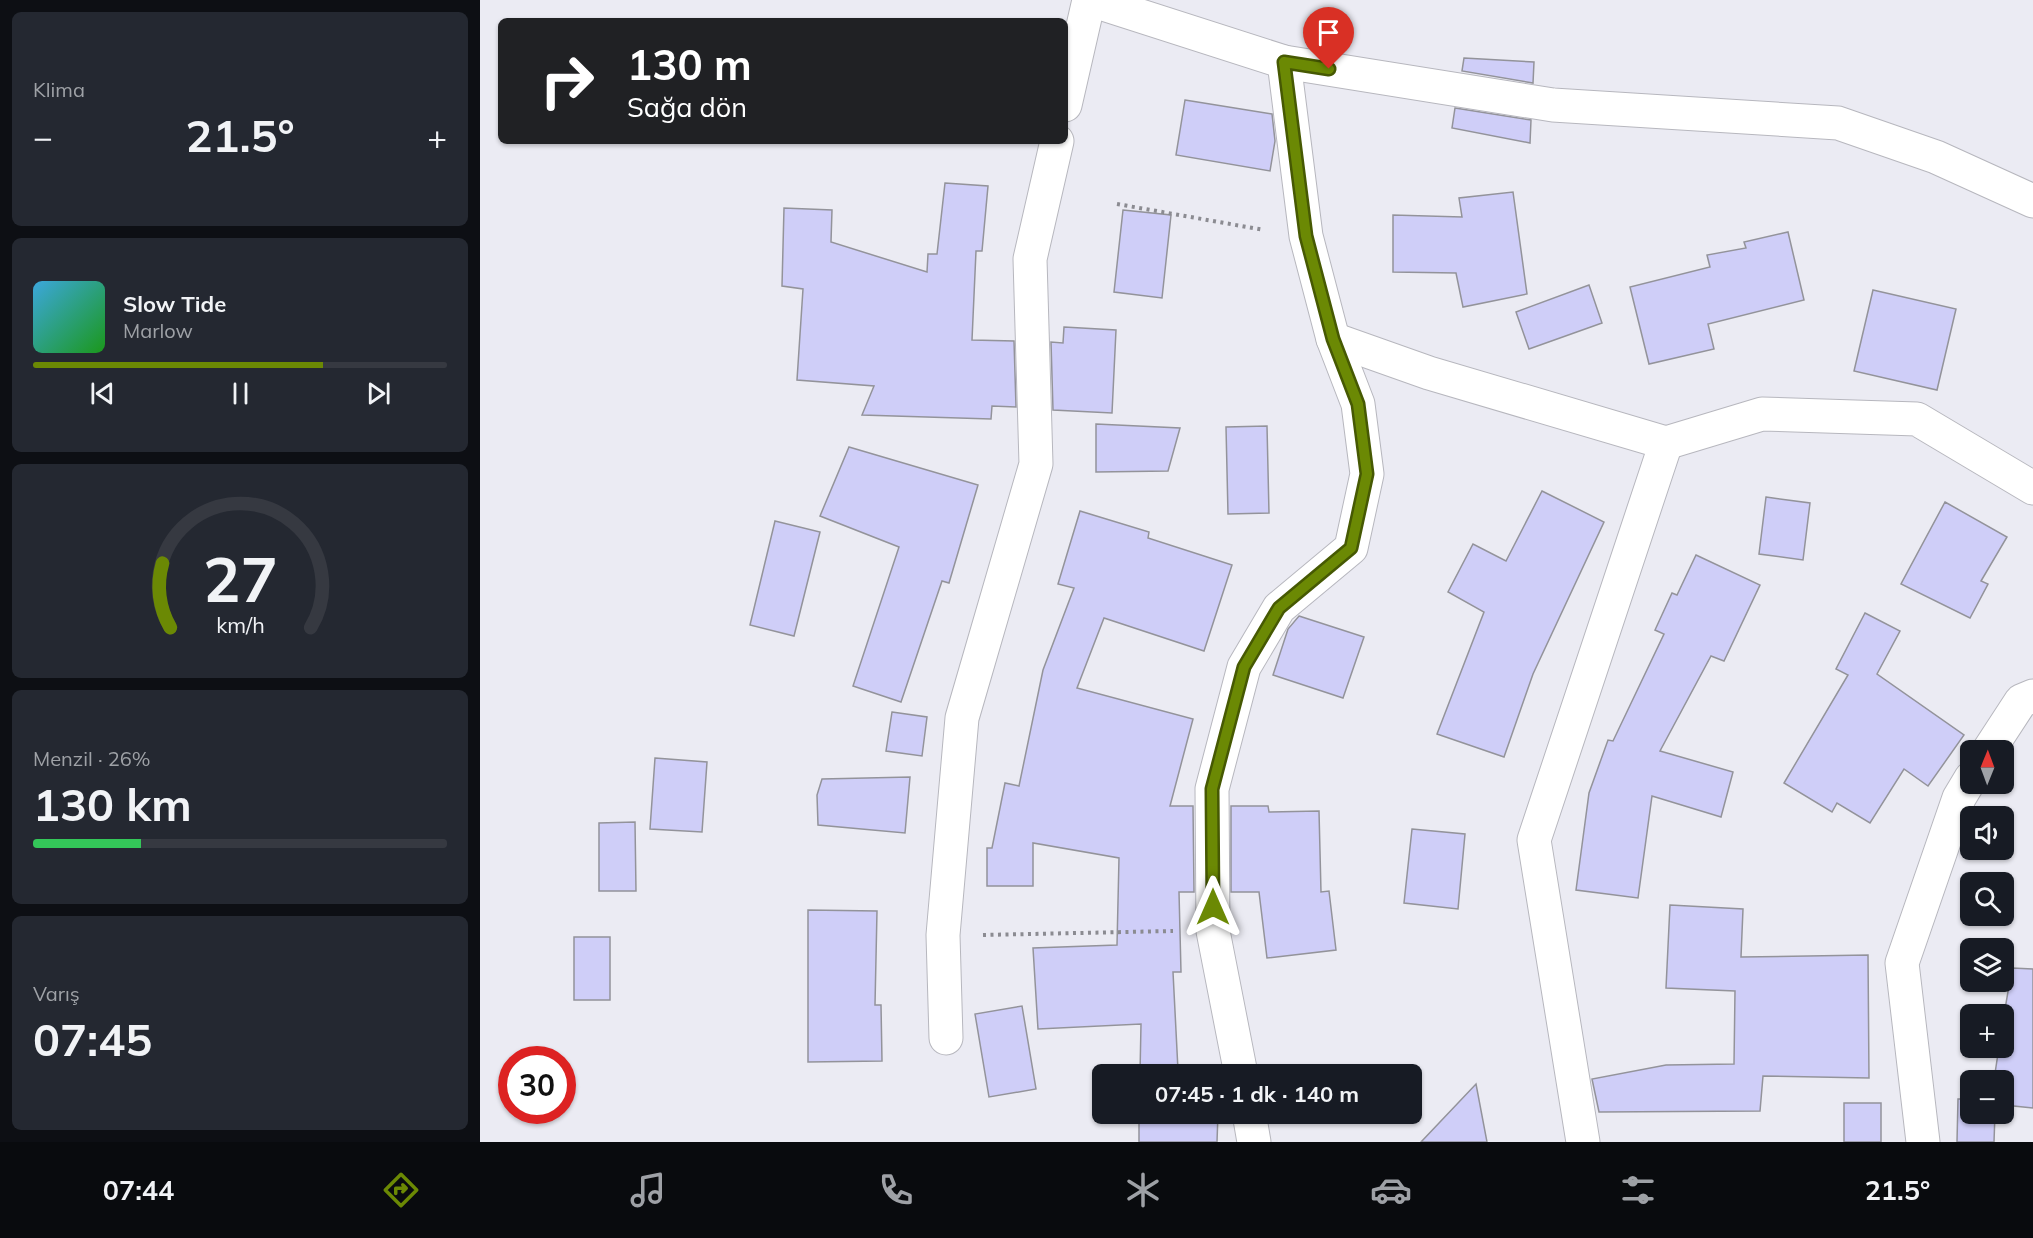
<!DOCTYPE html>
<html lang="tr">
<meta charset="utf-8">
<style>
body{margin:0;font-family:Mulish,sans-serif;background:#242831;color:#f1f3f6;height:100vh;display:flex;flex-direction:column;font-size:22px;white-space:nowrap}
*{box-sizing:border-box;margin:0}
p{font-size:20px;color:#9ea1a6}
.icon{flex:none;width:33px;height:33px;fill:none;stroke:currentColor;stroke-width:2;stroke-linecap:round;stroke-linejoin:round}
.map{position:relative;flex:1;overflow:hidden}
.sheet{display:flex;flex-direction:column;gap:12px;padding:12px;background:#0d0f14;width:480px}
.sheet>*{flex:none}
.hud{position:absolute;left:18px;top:18px;width:570px;height:126px;border-radius:9px;box-shadow:0 2px 4px #0004;background:#202124;color:#fff;overflow:hidden}
.needle{width:39px;rotate:1deg}
.buttons{position:absolute;left:1480px;top:740px;display:grid;gap:12px}
.buttons a{display:grid;place-items:center;width:54px;height:54px;border-radius:9px;background:#171b24;box-shadow:0 2px 4px #0004;font-size:30px}
.speed{position:absolute;left:18px;top:1046px;display:flex;gap:12px;font-size:30px;font-weight:700;text-align:center}
.speed>*{display:grid;place-content:center;width:78px;height:78px;border-radius:50%;background:#171b24;box-shadow:0 2px 4px #0004;line-height:1}
.speed .limit{border:9px solid #d22;background:#fff;color:#111}
.pin{position:absolute;display:grid;place-items:center;width:51px;height:51px;color:#fff;margin:-62px -26px;border-radius:50% 50% 50% 0;rotate:-45deg;box-shadow:0 0 6px #0007}
.pin .icon{rotate:45deg}
.me{position:absolute;width:66px;margin:-33px;rotate:0deg;stroke-linejoin:round;filter:drop-shadow(0 0 4px #0008)}
.turn{display:flex;align-items:center;gap:21px;height:126px;padding:0 30px;font-size:27px}
.turn .icon{width:78px;height:78px;stroke-width:2.5}
.turn b{display:block;font-size:42px;line-height:51px}
.big{font-size:45px;font-weight:700;line-height:1.1}
.sheet .widget{flex:1;display:flex;flex-direction:column;justify-content:center;gap:9px;min-width:0;padding:0 21px;border-radius:9px;background:#242831}
.sheet .dial{align-items:center;gap:0}
.dial svg{height:156px;overflow:visible;fill:none;stroke:#363941;stroke-width:7;stroke-linecap:round;text-anchor:middle}
.dial text{fill:#f1f3f6;stroke:none}
.song{display:flex;align-items:center;gap:18px}
.cover{width:72px;height:72px;border-radius:9px;background:linear-gradient(135deg,hsl(200 70% 55%),hsl(120 70% 35%))}
.played{height:6px;border-radius:3px;background:linear-gradient(90deg,#6b8904 70%,#363941 70%)}
.keys{display:flex;justify-content:space-around;direction:ltr}
.heat{display:flex;justify-content:space-between;align-items:center;font-size:33px;direction:ltr}
.charge{height:9px;border-radius:4px;background:linear-gradient(90deg,#34c759 26%,#363941 0)}
.trip{position:absolute;left:612px;top:1064px;width:330px;height:60px;border-radius:9px;background:#171b24;box-shadow:0 2px 4px #0004;font-weight:700;line-height:60px;text-align:center}
.menu{display:flex;height:96px;justify-content:space-around;align-items:center;background:#090b0e;color:#9ea1a6}
.menu .icon{width:42px;height:42px}
.menu .active{color:#6b8904}
.menu b{font-size:27px;color:#f1f3f6}
main{display:flex;flex:1;min-height:0}
.map>svg:first-child{display:block}
.building{fill:#cfcef8;stroke:#93939a;stroke-width:1.5}
.lines{fill:none;stroke-linecap:round;stroke-linejoin:round}
.street-casing{stroke:#b7b7be;stroke-width:35}
.path{stroke:#8b8b91;stroke-width:4;stroke-dasharray:3 4.5;stroke-linecap:butt}
.street{stroke:#fff;stroke-width:33}
.route-casing{stroke:#465903;stroke-width:15}
.route{stroke:#6b8904;stroke-width:10}
</style>
<main>
<section class="sheet">
<div class="widget"><p>Klima</p>
<div class="heat"><a>−</a><b class="big">21.5°</b><a>+</a></div>
</div>
<div class="widget">
<div class="song"><i class="cover"></i><div><b>Slow Tide</b><p>Marlow</p></div></div>
<div class="played"></div>
<div class="keys"><svg class="icon" aria-label="previous" viewBox="0 0 24 24"><path d="M18 5L8 12l10 7zM5 5v14"/></svg><svg class="icon" aria-label="pause" viewBox="0 0 24 24"><path d="M8 5v14M16 5v14"/></svg><svg class="icon" aria-label="next" viewBox="0 0 24 24"><path d="M6 5l10 7-10 7zM19 5v14"/></svg></div>
</div>
<div class="widget dial"><svg viewBox="0 0 100 80">
<path d="M14 69A42 42 0 1 1 86 69"/>
<path d="M14 69A42 42 0 0 1 10 36" stroke="#6b8904"/>
<text x="50" y="56" font-size="32" font-weight="700">27</text>
<text x="50" y="72" font-size="11">km/h</text>
</svg></div>
<div class="widget"><p>Menzil · 26%</p><b class="big">130 km</b><div class="charge"></div></div>
<div class="widget"><p>Varış</p><b class="big">07:45</b></div>
</section>
<div class="map">
<svg width="1553" height="1142" viewBox="0 0 1553 1142">
<rect width="100%" height="100%" fill="#ebebf3"/>
<g class="building">
<path d="M 984,58 L 1054,62 L 1053,83 L 982,71 Z"/>
<path d="M 705,100 L 792,114 L 795,141 L 790,171 L 696,155 Z"/>
<path d="M 975,108 L 1051,120 L 1050,143 L 972,128 Z"/>
<path d="M 465,183 L 508,186 L 502,251 L 496,251 L 492,340 L 534,341 L 536,407 L 512,406 L 511,419 L 382,415 L 394,386 L 317,380 L 323,289 L 302,286 L 304,208 L 352,210 L 351,242 L 447,272 L 448,254 L 457,254 Z"/>
<path d="M 1033,192 L 1047,294 L 983,307 L 976,273 L 913,272 L 913,215 L 982,217 L 979,198 Z"/>
<path d="M 643,210 L 691,215 L 682,298 L 634,292 Z"/>
<path d="M 1308,232 L 1324,300 L 1228,324 L 1234,349 L 1169,364 L 1150,287 L 1230,267 L 1227,255 L 1266,248 L 1264,242 Z"/>
<path d="M 1109,285 L 1122,323 L 1049,349 L 1036,312 Z"/>
<path d="M 1393,290 L 1476,309 L 1457,390 L 1374,371 Z"/>
<path d="M 584,327 L 636,330 L 632,413 L 573,410 L 571,342 L 583,343 Z"/>
<path d="M 616,424 L 700,428 L 688,471 L 616,472 Z"/>
<path d="M 787,426 L 789,513 L 748,514 L 746,427 Z"/>
<path d="M 369,447 L 498,485 L 469,583 L 462,581 L 421,702 L 373,686 L 419,547 L 340,516 Z"/>
<path d="M 1062,491 L 1124,522 L 1053,674 L 1024,757 L 957,734 L 1004,612 L 968,592 L 993,544 L 1026,561 Z"/>
<path d="M 1286,497 L 1330,503 L 1323,560 L 1279,554 Z"/>
<path d="M 1465,502 L 1527,537 L 1501,581 L 1508,584 L 1490,618 L 1421,584 Z"/>
<path d="M 600,511 L 669,532 L 668,538 L 752,565 L 724,651 L 624,618 L 597,688 L 713,719 L 690,806 L 713,806 L 714,892 L 699,892 L 701,972 L 693,972 L 698,1070 L 739,1071 L 739,1074 L 660,1074 L 661,1024 L 558,1029 L 553,948 L 637,945 L 639,858 L 553,843 L 553,886 L 507,886 L 507,848 L 512,848 L 525,783 L 539,786 L 563,670 L 594,588 L 578,584 Z"/>
<path d="M 295,521 L 340,532 L 314,636 L 270,625 Z"/>
<path d="M 1216,555 L 1280,585 L 1244,661 L 1231,656 L 1180,751 L 1253,772 L 1241,817 L 1172,796 L 1158,898 L 1096,890 L 1109,793 L 1128,740 L 1133,741 L 1184,634 L 1175,630 L 1192,593 L 1197,595 Z"/>
<path d="M 1385,613 L 1420,631 L 1397,674 L 1484,735 L 1448,786 L 1424,769 L 1390,823 L 1357,803 L 1352,812 L 1304,783 L 1368,675 L 1356,669 Z"/>
<path d="M 819,616 L 884,637 L 863,698 L 793,675 L 808,629 Z"/>
<path d="M 412,712 L 447,717 L 442,756 L 406,751 Z"/>
<path d="M 175,758 L 227,762 L 222,832 L 170,829 Z"/>
<path d="M 430,777 L 425,833 L 338,825 L 337,795 L 342,779 Z"/>
<path d="M 751,806 L 788,806 L 789,812 L 839,811 L 841,892 L 849,891 L 856,950 L 787,958 L 779,892 L 751,892 Z"/>
<path d="M 155,822 L 156,891 L 119,891 L 119,823 Z"/>
<path d="M 932,829 L 985,834 L 978,909 L 924,903 Z"/>
<path d="M 1190,905 L 1263,909 L 1261,957 L 1388,955 L 1389,1078 L 1283,1076 L 1280,1111 L 1119,1112 L 1112,1079 L 1186,1065 L 1254,1064 L 1255,991 L 1186,988 Z"/>
<path d="M 328,910 L 397,911 L 395,1005 L 401,1005 L 402,1061 L 328,1062 Z"/>
<rect x="94" y="937" width="36" height="63"/>
<path d="M 1532,968 L 1553,969 L 1553,1108 L 1524,1105 L 1524,1080 L 1514,1080 L 1519,1047 L 1524,1047 L 1524,1015 Z"/>
<path d="M 542,1006 L 556,1089 L 509,1097 L 495,1014 Z"/>
<path d="M 996,1084 L 1007,1142 L 941,1142 Z"/>
<path d="M 1478,1099 L 1491,1099 L 1491,1113 L 1515,1113 L 1514,1142 L 1477,1142 Z"/>
<rect x="1364" y="1103" width="37" height="39"/>
<path d="M 659,1113 L 738,1113 L 737,1142 L 659,1142 Z"/>
</g>
<g class="lines">
<defs>
<g id="street">
<path d="M 611,0 L 804,62 L 1073,105 L 1358,123 L 1456,157 L 1553,201"/>
<path d="M 585,105 L 609,0"/>
<path d="M 853,339 L 949,373 L 1186,443 L 1282,414 L 1437,419 L 1553,488"/>
<path d="M 1509,750 L 1541,701 L 1553,696"/>
<path d="M 466,1038 L 463,935 L 482,718 L 556,464 L 550,259 L 577,141"/>
<path d="M 761,1074 L 733,931 L 732,789 L 764,667 L 799,608 L 871,548 L 887,474 L 878,404 L 853,339 L 826,236 L 804,62"/>
<path d="M 769,1113 L 774,1142"/>
<path d="M 1103,1142 L 1054,840 L 1186,443"/>
<path d="M 1443,1142 L 1422,963 L 1479,798 L 1491,778"/>
</g>
</defs>
<use href="#street" class="street-casing"/>
<g class="path">
<path d="M 637,204 L 784,230"/>
<path d="M 503,935 L 693,931"/>
</g>
<use href="#street" class="street"/>
</g>
<g class="lines">
<defs>
<path id="route" d="M 733,907 L 732,789 L 764,667 L 799,608 L 871,548 L 887,474 L 878,404 L 853,339 L 826,236 L 804,62 L 849,69"/>
</defs>
<use href="#route" class="route-casing"/>
<use href="#route" class="route"/>
</g>
</svg>
<div class="buttons">
<a><svg class="needle" viewBox="-14 -14 28 28"><path d="M0-13l5 13h-10z" fill="#e53935"/><path d="M0 13l5-13h-10z" fill="#9ea1a6"/></svg></a>
<a><svg class="icon" aria-label="sound" viewBox="0 0 24 24"><path d="M4 9h4l5-4v14l-5-4H4zM17 9q2 3 0 6"/></svg></a>
<a><svg class="icon" aria-label="search" viewBox="0 0 24 24"><circle cx="10" cy="10" r="6"/><path d="M15 15l6 6"/></svg></a>
<a><svg class="icon" aria-label="layers" viewBox="0 0 24 24"><path d="M12 4l9 5-9 5-9-5zM3 14l9 5 9-5"/></svg></a>
<a>+</a>
<a>−</a>
</div>
<div class="speed"><div class="limit">30</div></div>
<div class="pin" style="left:849px;top:69px;background:#d93025"><svg class="icon" aria-label="arrive" viewBox="0 0 24 24"><path d="M6 21V4h12l-3 4 3 4H6"/></svg></div>
<svg class="me" style="left:733px;top:907px" viewBox="-20 -20 40 40"><path d="M0-17L14 15 0 8-14 15z" fill="#6b8904" stroke="#fff" stroke-width="4"/></svg>
<div class="trip">07:45 · 1 dk · 140 m</div>
<div class="hud">
<div class="turn"><svg class="icon" aria-label="right" viewBox="0 0 24 24"><path d="M7 20v-9h11M14 6l5 5-5 5"/></svg><div><b>130 m</b>Sağa dön</div></div>
</div>
</div>
</main>
<nav class="menu">
<b>07:44</b>
<svg class="icon active" aria-label="directions" viewBox="0 0 24 24"><path d="M12 3l9 9-9 9-9-9zM9 14v-3h6M13 9l2 2-2 2"/></svg>
<svg class="icon" aria-label="music" viewBox="0 0 24 24"><path d="M9 18V5l10-2v13"/><circle cx="6" cy="18" r="3"/><circle cx="16" cy="16" r="3"/></svg>
<svg class="icon" aria-label="phone" viewBox="0 0 24 24"><path d="M5 4h4l2 5-3 2q2 4 5 5l2-3 5 2v4C11 20 4 13 5 4z"/></svg>
<svg class="icon" aria-label="climate" viewBox="0 0 24 24"><path d="M12 3v18M4 7l16 10M4 17L20 7"/></svg>
<svg class="icon" aria-label="car" viewBox="0 0 24 24"><path d="M5 17H2v-5l4-1 3-4h7l3 4 3 1v5h-3M9 17h6M6 11h13"/><circle cx="7" cy="17" r="2"/><circle cx="17" cy="17" r="2"/></svg>
<svg class="icon" aria-label="filters" viewBox="0 0 24 24"><path d="M4 7h16M4 17h16"/><circle cx="9" cy="7" r="2"/><circle cx="15" cy="17" r="2"/></svg>
<b>21.5°</b>
</nav>
